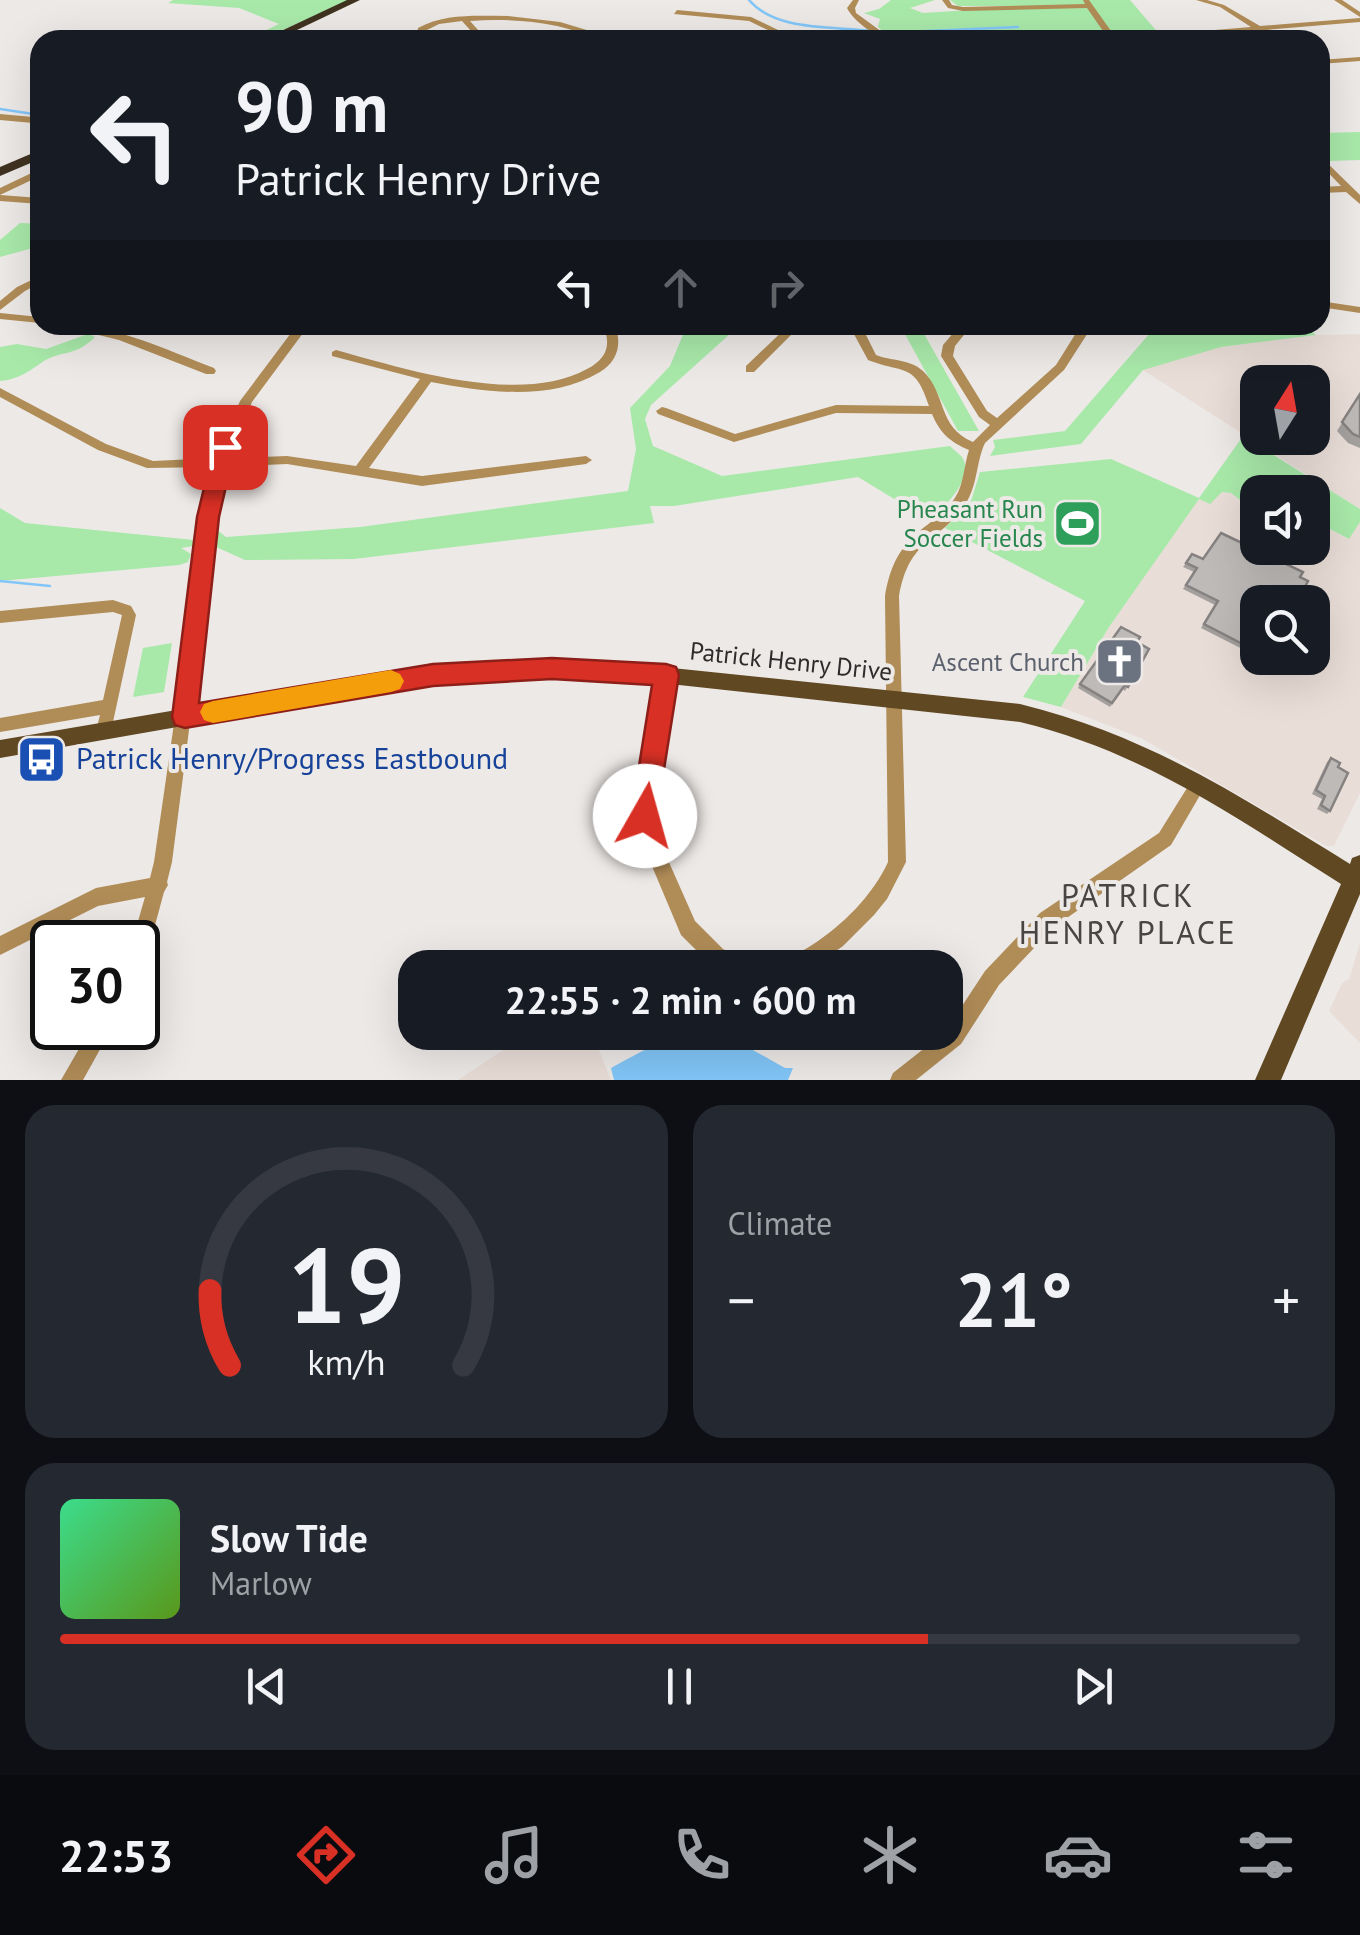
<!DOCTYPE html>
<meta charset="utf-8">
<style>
body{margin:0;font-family:"PT Sans",sans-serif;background:#242831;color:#f1f3f6;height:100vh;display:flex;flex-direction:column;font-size:38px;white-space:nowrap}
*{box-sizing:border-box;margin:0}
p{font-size:32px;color:#9ea1a6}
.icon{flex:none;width:55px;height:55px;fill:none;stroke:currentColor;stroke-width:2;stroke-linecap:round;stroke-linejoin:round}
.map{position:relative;height:1080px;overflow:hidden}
.panel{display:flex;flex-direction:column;gap:25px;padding:25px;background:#0d0f14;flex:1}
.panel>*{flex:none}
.hud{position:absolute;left:30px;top:30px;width:1300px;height:305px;border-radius:30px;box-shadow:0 10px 40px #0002;background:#171b24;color:#f1f3f6;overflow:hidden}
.needle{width:65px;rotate:11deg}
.buttons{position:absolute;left:1240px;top:365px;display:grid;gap:20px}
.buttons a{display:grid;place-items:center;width:90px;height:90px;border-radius:20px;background:#171b24;box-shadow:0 10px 40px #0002;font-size:50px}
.speed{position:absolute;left:30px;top:920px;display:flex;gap:20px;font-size:50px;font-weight:700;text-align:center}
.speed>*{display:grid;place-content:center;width:130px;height:130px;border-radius:50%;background:#171b24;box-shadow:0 10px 40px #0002;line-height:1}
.speed .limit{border:5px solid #111;border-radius:15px;background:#fff;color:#111}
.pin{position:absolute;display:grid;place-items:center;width:85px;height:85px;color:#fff;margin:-42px;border-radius:20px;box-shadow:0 5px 15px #0006}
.me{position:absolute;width:110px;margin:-55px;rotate:7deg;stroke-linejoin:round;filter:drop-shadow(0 0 8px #0008)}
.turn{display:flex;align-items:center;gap:35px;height:210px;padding:0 40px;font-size:45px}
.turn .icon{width:130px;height:130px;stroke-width:2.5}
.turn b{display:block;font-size:70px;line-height:85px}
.lanes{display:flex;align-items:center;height:95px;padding:0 40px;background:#0003;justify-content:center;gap:50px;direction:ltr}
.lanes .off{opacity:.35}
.big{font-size:75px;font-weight:800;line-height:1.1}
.panel .card{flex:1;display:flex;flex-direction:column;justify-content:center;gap:15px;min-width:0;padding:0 35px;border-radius:30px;background:#242831}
.panel .dial{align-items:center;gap:0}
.dial svg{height:260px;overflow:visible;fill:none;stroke:#363941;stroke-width:7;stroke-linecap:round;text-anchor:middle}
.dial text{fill:#f1f3f6;stroke:none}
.song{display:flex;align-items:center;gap:30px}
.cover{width:120px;height:120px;border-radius:15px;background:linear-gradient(135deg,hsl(150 70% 55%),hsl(90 70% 35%))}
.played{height:10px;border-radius:5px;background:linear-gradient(90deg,#d93025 70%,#363941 70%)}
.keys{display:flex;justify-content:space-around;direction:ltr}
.heat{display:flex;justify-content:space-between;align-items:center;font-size:55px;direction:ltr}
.panel .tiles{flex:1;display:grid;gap:25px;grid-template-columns:1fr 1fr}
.card:last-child{grid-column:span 2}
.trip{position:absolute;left:398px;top:950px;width:565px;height:100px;border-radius:30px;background:#171b24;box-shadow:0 10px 40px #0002;font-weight:800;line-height:100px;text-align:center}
.dock{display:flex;height:160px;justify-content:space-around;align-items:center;background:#090b0e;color:#9ea1a6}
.dock .icon{width:70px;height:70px}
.dock .on{color:#d93025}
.dock b{font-size:45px;color:#f1f3f6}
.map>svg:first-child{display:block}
.built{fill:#e9ddd7;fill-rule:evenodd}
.green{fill:#a8e9a9}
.water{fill:#82c6f8}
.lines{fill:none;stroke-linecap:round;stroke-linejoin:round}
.stream{stroke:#82c6f8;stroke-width:2.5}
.minor{fill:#b08c57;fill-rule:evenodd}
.major{fill:#604823;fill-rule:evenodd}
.highway{fill:#3f321f;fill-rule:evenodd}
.wall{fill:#a3a09e}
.building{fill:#bebab8;stroke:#858281;stroke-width:2.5}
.route{fill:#d93025;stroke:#8d1f18;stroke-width:2.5}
.slow{fill:#f59e0b}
.labels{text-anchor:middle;stroke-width:8;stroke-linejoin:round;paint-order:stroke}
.leisure-label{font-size:25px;fill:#27864d;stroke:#ede9e7;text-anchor:end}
.street-label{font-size:25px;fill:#2d2b2b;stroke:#ede9e7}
.worship-label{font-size:25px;fill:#5b616d;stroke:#ede9e7;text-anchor:end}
.near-transit-label{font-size:30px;fill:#164399;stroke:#ede9e7;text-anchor:start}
.near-neighbourhood-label{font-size:32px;letter-spacing:2.5px;fill:#484543;stroke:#ede9e7}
</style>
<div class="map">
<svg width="1360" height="1080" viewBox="0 0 1360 1080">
<rect width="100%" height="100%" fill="#ede9e7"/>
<g class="built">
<path d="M 1181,325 L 1221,347 L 1316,335 L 1360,334 L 1360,509 L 1143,370 ZM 1258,382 L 1312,382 L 1312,438 L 1258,438 Z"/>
<path d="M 1222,492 L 1231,493 L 1257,513 L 1258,548 L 1312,548 L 1313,520 L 1348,539 L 1360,522 L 1360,793 L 1334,846 L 1326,846 L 1143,739 L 1061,707 L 1109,627 L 1199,498 ZM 1258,602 L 1312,602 L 1312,658 L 1258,658 Z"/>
<path d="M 1360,943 L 1360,1043 L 1329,1011 L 1342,983 L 1349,979 Z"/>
<path d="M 529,1033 L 592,1033 L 611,1080 L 458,1080 Z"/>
</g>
<g class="green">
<path d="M 173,0 L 349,0 L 261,40 L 246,40 L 279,24 L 239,8 L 168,3 Z"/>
<path d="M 891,0 L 935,0 L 910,8 L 923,13 L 1035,6 L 958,6 L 950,0 L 1130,0 L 1160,35 L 1172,30 L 1194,39 L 1246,33 L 1265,40 L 1246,36 L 1241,40 L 1009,37 L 893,40 L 878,27 L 880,19 L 864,13 L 879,9 Z"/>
<path d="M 1360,132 L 1360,160 L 1329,161 L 1320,151 L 1320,133 Z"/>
<path d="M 20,223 L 40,224 L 40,246 L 0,257 L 0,240 Z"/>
<path d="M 687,325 L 740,325 L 651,405 L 645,419 L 653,446 L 722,476 L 950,446 C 953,450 959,453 962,457 C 976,478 943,509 929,520 L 858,477 L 674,506 L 650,506 L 654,523 L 354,559 L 245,560 L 214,546 L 216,529 L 226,537 L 360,527 L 628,491 L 636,449 L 630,408 L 670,366 Z"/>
<path d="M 900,325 L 919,325 L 979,431 L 958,431 Z"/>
<path d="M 1157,325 L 1303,325 L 1316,335 L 1221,347 L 1143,370 L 1081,444 L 990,456 L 995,447 L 993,440 L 1065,431 Z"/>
<path d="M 88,334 L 95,337 C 75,357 62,350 44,361 C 29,371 18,380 0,381 L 0,347 L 17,344 L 46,349 Z"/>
<path d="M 1243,436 L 1360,509 L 1360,522 L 1349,539 L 1313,520 L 1312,492 L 1258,492 L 1257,513 L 1231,493 L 1222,492 L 1210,504 L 1199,499 L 1109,627 L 1061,707 L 1023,697 L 1085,601 L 945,528 L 971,501 L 980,472 L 1111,459 L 1199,498 Z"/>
<path d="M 0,508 L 25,523 L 194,540 L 194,546 L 181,548 L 191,554 L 188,562 L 179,565 L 0,581 Z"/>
<path d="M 172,643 L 164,692 L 133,697 L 143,648 Z"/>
</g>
<path class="water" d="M 721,1032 L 785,1068 L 793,1068 L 788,1080 L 614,1080 L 611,1068 C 654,1045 671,1032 721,1032 Z"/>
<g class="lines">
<g class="stream">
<path d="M 749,0 C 776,32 834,26 872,31"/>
<path d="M 880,33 L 1018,27"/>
<path d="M 0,109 L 40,115"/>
<path d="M 0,581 L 50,586"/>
</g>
<g class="minor">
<path d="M 853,0 L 859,0 L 855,8 L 856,13 L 893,40 C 879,40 853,21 847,8 Z"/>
<path d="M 942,0 L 949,0 L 952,5 L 963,7 L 1085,4 L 1083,0 L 1089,0 L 1111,31 L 1103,40 L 1095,40 L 1103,31 L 1087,8 L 963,11 L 948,8 Z"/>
<path d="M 1196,0 L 1207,0 L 1224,5 L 1260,26 L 1360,18 L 1360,22 L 1193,36 L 1189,34 L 1190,32 L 1251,27 L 1220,7 Z"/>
<path d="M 1334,0 L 1342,0 L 1360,12 L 1360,17 Z"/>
<path d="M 677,10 L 751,17 L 799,40 L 789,40 L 749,21 L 674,14 Z"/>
<path d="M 508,16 L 560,22 L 620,40 C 599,40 578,31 557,26 C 528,20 499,19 470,21 L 487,40 L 479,40 L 462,21 L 439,24 L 425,31 L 424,40 L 416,40 L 418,28 C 445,13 478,16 508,16 Z"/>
<path d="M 1360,57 L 1360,61 L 1320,64 L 1320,60 Z"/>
<path d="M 0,114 L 33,117 L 37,120 L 33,123 L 0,120 Z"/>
<path d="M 1320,156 L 1360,195 L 1360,204 L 1346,192 L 1320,193 L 1320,187 L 1341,186 L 1320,164 Z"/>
<path d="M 40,169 L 40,176 L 0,195 L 0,188 Z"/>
<path d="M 0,195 L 40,198 L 40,204 L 0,201 Z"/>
<path d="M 40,276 L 40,283 L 25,291 L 0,310 L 0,301 L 17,287 Z"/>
<path d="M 1320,301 L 1360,307 L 1360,313 L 1320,307 Z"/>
<path d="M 0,313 L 40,317 L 40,323 L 0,319 Z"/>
<path d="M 64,325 C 117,325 166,350 214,368 L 216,371 L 214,374 L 206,374 L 119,340 L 66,327 Z"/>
<path d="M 297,325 L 309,325 L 252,402 L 229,458 L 287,456 L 356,466 L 420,379 L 332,356 L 332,352 L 336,350 C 405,369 520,406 587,369 C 606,359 612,346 603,325 L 615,325 C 622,344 618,361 600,372 C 549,402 486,392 431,382 L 369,468 L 422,476 L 586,456 L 592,460 L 586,464 L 422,486 L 287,464 L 225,467 L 222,474 L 172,862 L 167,882 L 168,885 L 164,892 L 145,962 L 138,964 L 138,942 L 132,942 L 145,897 L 98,906 L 0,955 L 0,936 L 96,888 L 150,878 L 154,862 L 210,474 L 212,467 L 147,468 L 98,450 L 0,397 L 0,388 L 106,444 L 153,461 L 216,458 L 240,401 Z"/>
<path d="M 789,325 L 801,325 L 754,372 L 746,372 L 746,366 Z"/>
<path d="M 849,325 L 861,325 L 876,355 C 891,361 910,359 923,371 C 947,394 937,427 973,442 L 990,425 L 979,417 L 941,356 L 943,345 L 960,325 L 972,325 L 955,346 L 953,356 L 987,411 L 997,418 L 1056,365 L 1081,325 L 1093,325 L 1064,370 L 985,443 C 976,462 978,484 966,503 C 938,545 910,536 899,596 L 906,862 L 887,899 L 874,915 L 843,946 L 812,968 L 780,968 C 786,956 801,953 812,945 C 843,925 873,895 888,862 L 885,596 C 889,571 897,551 916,534 C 930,522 947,512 956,496 C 964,483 964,465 969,450 C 950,442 940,433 932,414 L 836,413 L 734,442 L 658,414 L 656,411 L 662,407 L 666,408 L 735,434 L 836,405 L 929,406 C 915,362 904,374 868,360 Z"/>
<path d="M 113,600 L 131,606 L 136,615 L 110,736 L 104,738 L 98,736 L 96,731 L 100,715 L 0,732 L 0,718 L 103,700 L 122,615 L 113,612 L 0,623 L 0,611 Z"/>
<path d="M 666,669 L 671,670 L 674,675 L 654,808 L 656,833 L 695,921 L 723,949 L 748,961 L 750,968 L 719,968 L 709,963 L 681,935 L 638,833 L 636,808 L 658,675 L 661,670 Z"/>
<path d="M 1198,777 L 1204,780 L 1206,785 L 1171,845 L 1054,927 L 999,985 L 961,1044 L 916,1080 L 890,1080 L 893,1073 L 945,1032 L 985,971 L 1040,913 L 1159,833 L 1192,780 Z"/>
<path d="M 91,1028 L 112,1028 L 83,1080 L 61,1080 Z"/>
</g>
<path class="major" d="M 521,661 L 624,663 L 1020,704 C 1147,735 1240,796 1350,864 L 1352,858 L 1360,855 L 1360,894 L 1281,1080 L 1255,1080 L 1341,884 C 1235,817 1144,752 1020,722 L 624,679 L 521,677 L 400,688 L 0,758 L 0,740 L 400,672 Z"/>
<g class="highway">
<path d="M 347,0 L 360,0 L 276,40 L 262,40 Z"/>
<path d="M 40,150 L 40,159 L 0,176 L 0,167 Z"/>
</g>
</g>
<g class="wall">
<path d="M 1360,393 L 1360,448 L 1348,443 L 1337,431 Z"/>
<path d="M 1186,563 L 1258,602 L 1258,657 L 1201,628 L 1215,605 L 1183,589 L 1194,572 L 1183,567 Z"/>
<path d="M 1137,643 L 1149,649 L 1125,691 L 1123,689 L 1110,707 L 1078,688 L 1080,684 Z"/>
<path d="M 1331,758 L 1338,767 L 1330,811 L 1327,814 L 1317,809 L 1322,799 L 1312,794 L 1327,762 Z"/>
</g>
<g class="building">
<path d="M 1360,394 L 1360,437 L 1353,434 L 1342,422 Z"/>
<path d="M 1221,533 L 1303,572 L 1300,577 L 1308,581 L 1297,602 L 1258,602 L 1258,652 L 1204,624 L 1218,601 L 1186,585 L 1197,568 L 1186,563 L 1192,554 L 1203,559 Z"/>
<path d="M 1121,627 L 1140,637 L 1137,642 L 1149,649 L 1128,687 L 1125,685 L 1112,703 L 1080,684 Z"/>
<path d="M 1331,758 L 1340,763 L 1338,767 L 1348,773 L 1330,811 L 1321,805 L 1325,796 L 1316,790 Z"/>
</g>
<path class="route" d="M 225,440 L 235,447 L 219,517 L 199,703 L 433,664 L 552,658 L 666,664 L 676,667 L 679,675 L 655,826 L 645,830 L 635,826 L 631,816 L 652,685 L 552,679 L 433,686 L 185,728 L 175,725 L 172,717 L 197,517 L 214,447 Z"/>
<path class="slow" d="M 391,670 L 400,674 L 404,681 L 400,689 L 391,692 L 213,723 L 204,720 L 200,712 L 204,704 L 213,701 Z"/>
<defs>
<symbol id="stadium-square" viewBox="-11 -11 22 22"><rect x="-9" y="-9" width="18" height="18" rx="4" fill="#2e9e5b" stroke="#ede9e7"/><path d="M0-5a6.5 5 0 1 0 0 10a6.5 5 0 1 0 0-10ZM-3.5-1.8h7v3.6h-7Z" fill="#fff"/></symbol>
<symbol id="church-square" viewBox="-11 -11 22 22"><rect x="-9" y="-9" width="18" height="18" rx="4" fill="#6b7280" stroke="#ede9e7"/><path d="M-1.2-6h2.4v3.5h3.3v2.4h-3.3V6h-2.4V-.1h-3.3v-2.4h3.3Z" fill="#fff"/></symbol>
<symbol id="bus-square" viewBox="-11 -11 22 22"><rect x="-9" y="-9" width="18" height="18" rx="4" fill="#1a4fb4" stroke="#ede9e7"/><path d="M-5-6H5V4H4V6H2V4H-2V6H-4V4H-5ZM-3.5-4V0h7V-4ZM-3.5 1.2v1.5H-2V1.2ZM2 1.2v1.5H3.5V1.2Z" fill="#fff"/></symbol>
</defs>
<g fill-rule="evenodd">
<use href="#stadium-square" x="1050" y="496" width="55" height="55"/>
<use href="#church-square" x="1092" y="634" width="55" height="55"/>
<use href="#bus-square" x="14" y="732" width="55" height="55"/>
</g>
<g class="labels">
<g class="leisure-label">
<text x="1043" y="518">Pheasant Run<tspan x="1043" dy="29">Soccer Fields</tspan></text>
</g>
<g class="street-label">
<text transform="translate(791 661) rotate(6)" y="9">Patrick Henry Drive</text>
</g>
<g class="worship-label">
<text x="1084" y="671">Ascent Church</text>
</g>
<g class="near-transit-label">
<text x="76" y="769">Patrick Henry/Progress Eastbound</text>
</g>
<g class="near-neighbourhood-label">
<text x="1128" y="907">PATRICK<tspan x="1128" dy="37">HENRY PLACE</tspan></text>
</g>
</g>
</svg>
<div class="buttons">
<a><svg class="needle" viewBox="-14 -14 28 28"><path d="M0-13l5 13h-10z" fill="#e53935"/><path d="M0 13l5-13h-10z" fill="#9ea1a6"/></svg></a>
<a><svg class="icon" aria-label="sound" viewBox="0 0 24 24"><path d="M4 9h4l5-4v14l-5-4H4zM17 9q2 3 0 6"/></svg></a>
<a><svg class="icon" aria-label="search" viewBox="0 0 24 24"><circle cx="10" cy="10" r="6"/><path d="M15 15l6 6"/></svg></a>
</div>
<div class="speed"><div class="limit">30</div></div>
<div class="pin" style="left:225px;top:447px;background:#d93025"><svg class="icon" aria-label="arrive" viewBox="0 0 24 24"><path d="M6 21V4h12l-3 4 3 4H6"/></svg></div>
<svg class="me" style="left:645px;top:816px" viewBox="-20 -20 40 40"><circle r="19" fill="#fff"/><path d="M0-13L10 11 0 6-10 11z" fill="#d93025"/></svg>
<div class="trip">22:55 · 2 min · 600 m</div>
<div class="hud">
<div class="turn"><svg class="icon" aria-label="left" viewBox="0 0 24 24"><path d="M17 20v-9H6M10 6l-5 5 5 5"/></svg><div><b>90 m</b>Patrick Henry Drive</div></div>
<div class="lanes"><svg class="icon" aria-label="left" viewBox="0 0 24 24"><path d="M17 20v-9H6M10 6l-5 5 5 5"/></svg><svg class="icon off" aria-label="ahead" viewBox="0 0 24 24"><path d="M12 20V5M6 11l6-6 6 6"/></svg><svg class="icon off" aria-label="right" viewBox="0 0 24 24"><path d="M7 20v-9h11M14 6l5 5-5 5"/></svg></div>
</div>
</div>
<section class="panel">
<div class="tiles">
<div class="card dial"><svg viewBox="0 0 100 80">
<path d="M14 69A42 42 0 1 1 86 69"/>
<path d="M14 69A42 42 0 0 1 8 46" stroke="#d93025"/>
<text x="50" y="56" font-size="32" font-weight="700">19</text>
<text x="50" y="72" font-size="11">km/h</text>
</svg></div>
<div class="card"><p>Climate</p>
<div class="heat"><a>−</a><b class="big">21°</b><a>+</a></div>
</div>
<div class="card">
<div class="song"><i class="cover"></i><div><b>Slow Tide</b><p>Marlow</p></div></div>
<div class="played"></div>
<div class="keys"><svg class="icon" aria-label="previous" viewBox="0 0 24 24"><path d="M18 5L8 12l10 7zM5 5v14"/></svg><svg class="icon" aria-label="pause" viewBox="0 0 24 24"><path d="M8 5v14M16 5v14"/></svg><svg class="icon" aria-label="next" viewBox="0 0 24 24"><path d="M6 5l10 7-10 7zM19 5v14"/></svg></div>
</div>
</div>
</section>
<nav class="dock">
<b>22:53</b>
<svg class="icon on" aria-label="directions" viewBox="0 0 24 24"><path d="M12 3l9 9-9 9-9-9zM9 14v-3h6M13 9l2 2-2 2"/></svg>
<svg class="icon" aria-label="music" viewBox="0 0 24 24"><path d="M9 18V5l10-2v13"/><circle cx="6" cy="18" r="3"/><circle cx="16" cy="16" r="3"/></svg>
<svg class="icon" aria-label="phone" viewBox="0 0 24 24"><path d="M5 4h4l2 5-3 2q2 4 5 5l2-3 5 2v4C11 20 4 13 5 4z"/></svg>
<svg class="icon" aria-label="climate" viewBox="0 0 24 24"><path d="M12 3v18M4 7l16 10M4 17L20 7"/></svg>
<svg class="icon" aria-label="car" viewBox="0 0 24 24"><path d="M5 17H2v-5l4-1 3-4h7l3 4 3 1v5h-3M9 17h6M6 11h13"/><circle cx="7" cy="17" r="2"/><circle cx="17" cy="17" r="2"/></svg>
<svg class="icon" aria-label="filters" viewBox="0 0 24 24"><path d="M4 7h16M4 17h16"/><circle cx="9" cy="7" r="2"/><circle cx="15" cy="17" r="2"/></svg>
</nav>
